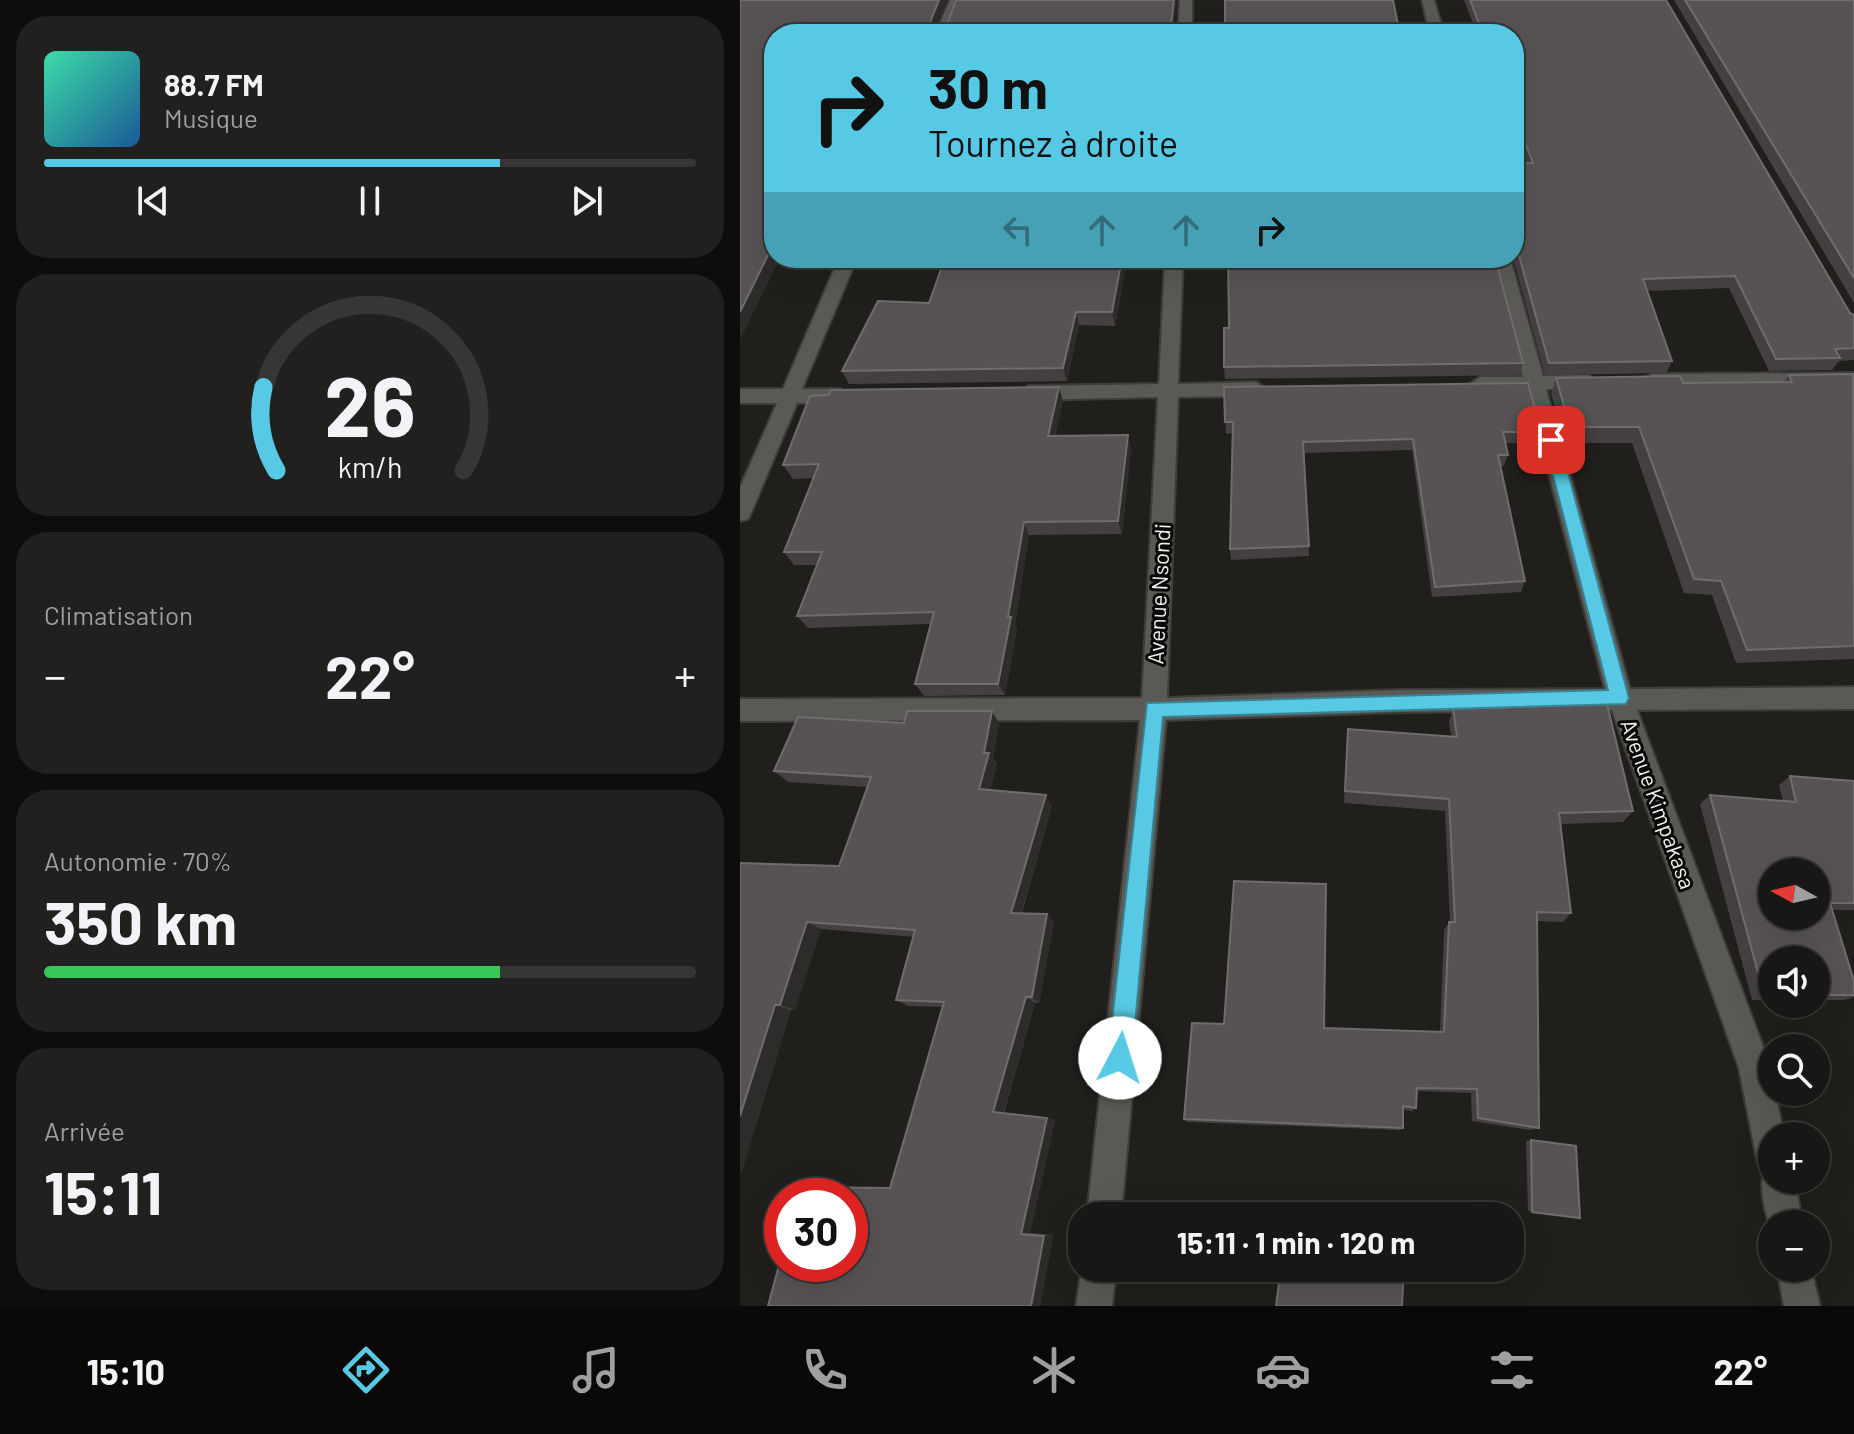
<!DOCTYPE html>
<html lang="fr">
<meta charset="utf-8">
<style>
body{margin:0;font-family:Barlow,sans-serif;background:#21201e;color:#f1f3f6;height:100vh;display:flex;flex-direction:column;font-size:30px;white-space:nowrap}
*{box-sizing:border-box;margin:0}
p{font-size:26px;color:#9f9fa0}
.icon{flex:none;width:44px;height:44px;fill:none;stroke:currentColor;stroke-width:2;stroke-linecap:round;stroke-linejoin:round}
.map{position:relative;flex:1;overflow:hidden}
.drawer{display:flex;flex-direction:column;gap:16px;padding:16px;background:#0d0d0c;width:740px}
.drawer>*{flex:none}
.hud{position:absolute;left:24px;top:24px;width:760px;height:244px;border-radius:32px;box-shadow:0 8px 32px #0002,0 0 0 2px #363634;background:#58c9e4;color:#111;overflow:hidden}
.needle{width:52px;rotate:278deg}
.buttons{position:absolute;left:1018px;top:858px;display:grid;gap:16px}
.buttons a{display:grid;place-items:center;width:72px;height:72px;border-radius:50%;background:#181715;box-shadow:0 8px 32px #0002,0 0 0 2px #363634;font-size:40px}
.speed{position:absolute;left:24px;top:1178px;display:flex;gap:16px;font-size:40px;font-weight:700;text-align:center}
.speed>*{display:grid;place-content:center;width:104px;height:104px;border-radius:50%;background:#181715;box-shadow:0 8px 32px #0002,0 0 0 2px #363634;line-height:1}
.speed .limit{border:12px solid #d22;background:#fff;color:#111}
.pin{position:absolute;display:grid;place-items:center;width:68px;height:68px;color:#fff;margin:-34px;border-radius:16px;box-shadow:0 4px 12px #0006}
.me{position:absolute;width:88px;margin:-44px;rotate:5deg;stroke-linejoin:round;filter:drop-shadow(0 0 6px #0008)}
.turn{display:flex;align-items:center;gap:28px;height:168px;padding:0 32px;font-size:36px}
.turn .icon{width:104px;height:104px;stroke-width:2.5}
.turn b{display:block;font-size:56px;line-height:68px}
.lanes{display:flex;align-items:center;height:76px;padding:0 32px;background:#0003;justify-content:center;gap:40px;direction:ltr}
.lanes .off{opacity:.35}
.big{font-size:60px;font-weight:700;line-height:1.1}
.drawer .card{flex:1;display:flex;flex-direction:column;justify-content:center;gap:12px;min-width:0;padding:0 28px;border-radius:32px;background:#21201e}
.drawer .dial{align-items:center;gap:0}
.dial svg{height:208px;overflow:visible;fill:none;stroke:#363634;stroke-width:7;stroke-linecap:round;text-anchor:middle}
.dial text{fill:#f1f3f6;stroke:none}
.song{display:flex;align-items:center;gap:24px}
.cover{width:96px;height:96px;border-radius:12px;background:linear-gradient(135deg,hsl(160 70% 55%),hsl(210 70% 35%))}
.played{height:8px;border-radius:4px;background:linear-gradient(90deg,#58c9e4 70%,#363634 70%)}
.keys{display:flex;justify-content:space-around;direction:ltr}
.heat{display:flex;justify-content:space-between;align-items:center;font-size:44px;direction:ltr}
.charge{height:12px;border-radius:6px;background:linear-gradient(90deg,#34c759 70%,#363634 0)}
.trip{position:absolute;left:328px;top:1202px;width:456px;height:80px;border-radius:32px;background:#181715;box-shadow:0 8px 32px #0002,0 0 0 2px #363634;font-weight:700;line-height:80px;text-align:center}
.menu{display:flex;height:128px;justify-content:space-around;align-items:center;background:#0a0908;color:#9f9fa0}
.menu .icon{width:56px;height:56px}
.menu .selected{color:#58c9e4}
.menu b{font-size:36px;color:#f1f3f6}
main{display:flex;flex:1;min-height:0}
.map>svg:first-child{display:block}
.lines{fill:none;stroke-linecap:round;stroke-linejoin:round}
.street-casing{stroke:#3d3c39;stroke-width:4}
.street{fill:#5a5955;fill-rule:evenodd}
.wall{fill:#444042}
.shaded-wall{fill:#2e2b2b}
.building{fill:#575355;stroke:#6f6c6d;stroke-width:2;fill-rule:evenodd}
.route{fill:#58c9e4;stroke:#398394;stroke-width:2}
.labels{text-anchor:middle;stroke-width:6;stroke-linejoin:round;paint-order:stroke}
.street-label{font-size:22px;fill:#f2f1ef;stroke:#090908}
</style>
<main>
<section class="drawer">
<div class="card">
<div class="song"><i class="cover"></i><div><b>88.7 FM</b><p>Musique</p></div></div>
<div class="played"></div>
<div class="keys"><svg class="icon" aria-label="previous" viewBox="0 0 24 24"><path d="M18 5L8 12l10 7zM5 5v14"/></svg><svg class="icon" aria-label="pause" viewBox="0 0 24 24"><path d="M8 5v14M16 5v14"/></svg><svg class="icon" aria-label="next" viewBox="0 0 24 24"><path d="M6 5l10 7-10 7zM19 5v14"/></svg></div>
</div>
<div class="card dial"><svg viewBox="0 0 100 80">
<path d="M14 69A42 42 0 1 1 86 69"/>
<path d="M14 69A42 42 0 0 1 9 37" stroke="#58c9e4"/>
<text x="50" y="56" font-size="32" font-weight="700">26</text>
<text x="50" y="72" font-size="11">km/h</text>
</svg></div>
<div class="card"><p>Climatisation</p>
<div class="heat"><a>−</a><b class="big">22°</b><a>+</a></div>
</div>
<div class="card"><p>Autonomie · 70%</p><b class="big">350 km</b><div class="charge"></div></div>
<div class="card"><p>Arrivée</p><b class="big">15:11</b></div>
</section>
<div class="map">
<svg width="1114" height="1306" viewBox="0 0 1114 1306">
<rect width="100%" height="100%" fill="#201f1c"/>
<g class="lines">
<defs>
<g id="street">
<path d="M 210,0 L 222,0 L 209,34 L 195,34 Z"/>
<path d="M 440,0 L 452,0 L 452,34 L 438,34 Z"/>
<path d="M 682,0 L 694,0 L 704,34 L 690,34 Z"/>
<path d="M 99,258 L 117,258 L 62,389 L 100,389 L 110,396 L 100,403 L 57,403 L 11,513 L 8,519 L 0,521 L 0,488 L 37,403 L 0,403 L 0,389 L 43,389 Z"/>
<path d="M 425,258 L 443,258 L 438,384 L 516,382 L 526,389 L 516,396 L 438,397 L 427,698 L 659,690 L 865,689 L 787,390 L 740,391 L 730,384 L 740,377 L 783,377 L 752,258 L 770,258 L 803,376 L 848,375 L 858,382 L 848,389 L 806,389 L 890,689 L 1114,687 L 1114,709 L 897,710 L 1031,1068 L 1032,1092 L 1035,1092 L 1044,1136 L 1032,1136 L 1032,1180 L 1054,1180 L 1063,1224 L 1032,1224 L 1032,1231 C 1025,1213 1018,1186 1025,1169 L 1020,1167 L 1016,1155 L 999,1068 L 872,710 L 659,712 L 426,720 L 381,1216 L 347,1216 L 400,720 L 0,721 L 0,699 L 402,698 L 418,397 L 289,400 L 279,393 L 289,386 L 419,384 Z"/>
<path d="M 1114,373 L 1114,387 L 912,388 L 902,381 L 912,374 Z"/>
<path d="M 342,1267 L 376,1268 L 372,1306 L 336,1306 Z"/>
<path d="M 1037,1268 L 1071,1268 L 1080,1306 L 1044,1306 Z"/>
</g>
</defs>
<use href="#street" class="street-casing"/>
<use href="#street" class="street"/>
</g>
<g class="wall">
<path d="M 724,0 L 926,0 L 1110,313 L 1114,315 L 1114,360 L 1099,361 L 1092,370 L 1029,371 L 989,288 L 907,291 L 932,361 L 926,373 L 805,375 L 773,258 L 774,164 L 786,163 L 774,132 L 774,34 L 737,34 Z"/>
<path d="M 934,0 L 1114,0 L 1114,303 Z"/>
<path d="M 205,258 L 406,258 L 405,266 L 386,266 L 375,326 L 339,325 L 327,381 L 109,384 L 102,371 L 189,303 Z"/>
<path d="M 489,328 L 783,363 L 780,375 L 485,379 L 484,367 Z"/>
<path d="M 1049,375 L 1114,376 L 1114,659 L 996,663 L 972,595 L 944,593 L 892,443 L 825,443 L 811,394 L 816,378 L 943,383 L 1044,382 Z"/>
<path d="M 484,387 L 801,432 L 797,443 L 765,443 L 768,455 L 764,466 L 761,466 L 785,581 L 781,592 L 692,597 L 672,450 L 564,453 L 569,556 L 491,560 L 490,549 L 493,433 L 486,434 Z"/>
<path d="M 323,401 L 315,436 L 391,449 L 382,534 L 289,535 L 275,624 L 277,629 L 265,695 L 184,696 L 175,684 L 190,624 L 68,628 L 57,616 L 77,565 L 54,565 L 44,552 L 73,478 L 53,479 L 43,465 Z"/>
<path d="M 713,709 L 893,811 L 883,822 L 821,824 L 831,913 L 823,922 L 797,921 L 799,1128 L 790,1130 L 732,1121 L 731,1093 L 677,1091 L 676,1108 L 672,1111 L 663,1110 L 663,1128 L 660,1130 L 447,1122 L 444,1119 L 584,1028 L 700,1032 L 704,930 L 710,922 L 705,811 L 604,803 L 608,729 L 711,736 L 709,722 Z"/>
<path d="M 259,723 L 253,758 L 257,764 L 250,790 L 312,806 L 282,913 L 314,922 L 299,1003 L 295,1003 L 264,1113 L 307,1118 L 315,1120 L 290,1233 L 313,1235 L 300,1306 L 150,1188 L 202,1007 L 168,1006 L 156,1000 L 174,937 L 81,929 L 55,1010 L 51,1010 L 2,1171 L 0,1171 L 0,863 L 99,866 L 127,787 L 48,782 L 34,771 Z"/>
<path d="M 1050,776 L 1114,781 L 1114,910 L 1092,910 L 1114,995 L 1114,997 L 1104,1000 L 1076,1000 L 1076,960 L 1032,960 L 1032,1000 L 1012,1000 L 960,804 L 970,795 L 1043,801 L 1039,785 Z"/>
<path d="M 791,1140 L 840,1218 L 788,1211 L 786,1141 Z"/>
</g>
<g class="shaded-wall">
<path d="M 199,0 L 207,0 L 194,34 L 189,25 Z"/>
<path d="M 434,0 L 437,0 L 433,34 L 430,34 Z"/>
<path d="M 34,243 L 34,258 L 40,258 L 0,340 L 0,312 Z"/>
<path d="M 382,258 L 384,258 L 386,266 L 375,326 L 372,312 Z"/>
<path d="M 336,312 L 339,325 L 327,381 L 323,368 Z"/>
<path d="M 319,387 L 323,401 L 312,450 L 308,436 Z"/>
<path d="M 388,435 L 391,449 L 382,534 L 378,521 Z"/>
<path d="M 284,522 L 289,535 L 275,624 L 277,629 L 265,695 L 258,684 L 268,617 Z"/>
<path d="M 252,711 L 259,723 L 253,758 L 257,764 L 247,799 L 239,789 L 244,753 Z"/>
<path d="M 306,795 L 312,806 L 279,921 L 271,913 Z"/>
<path d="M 307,914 L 314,922 L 299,1003 L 292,997 Z"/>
<path d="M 67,922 L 81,929 L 55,1010 L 40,1005 Z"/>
<path d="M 286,997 L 295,1003 L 263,1114 L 253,1112 Z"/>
<path d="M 35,1005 L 51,1010 L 2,1171 L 0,1171 L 0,1116 Z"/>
<path d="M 307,1118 L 315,1120 L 290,1233 L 281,1234 Z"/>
<path d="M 313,1235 L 300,1306 L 291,1306 L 304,1236 Z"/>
</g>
<g class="building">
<path d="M 0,0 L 199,0 L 189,25 L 207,25 L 216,0 L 434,0 L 430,34 L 34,34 L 34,243 L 0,312 Z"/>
<path d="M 485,0 L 653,0 L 660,34 L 485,34 Z"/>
<path d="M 730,0 L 926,0 L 1110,313 L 1114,315 L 1114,348 L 1095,349 L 1100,358 L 1036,359 L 995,276 L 903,279 L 932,361 L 809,363 L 776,245 L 774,245 L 774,164 L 793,163 L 774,113 L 774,34 L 743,34 Z"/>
<path d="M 945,0 L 1114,0 L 1114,278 Z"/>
<path d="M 205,258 L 382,258 L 372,312 L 336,312 L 323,368 L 102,371 L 138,301 L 189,303 Z"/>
<path d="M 488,258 L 755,258 L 783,363 L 484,367 L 484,328 L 489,328 Z"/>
<path d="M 1113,374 L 1114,646 L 1007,650 L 981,581 L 954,579 L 899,427 L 830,427 L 816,378 L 940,376 L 943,383 L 1052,382 L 1049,375 Z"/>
<path d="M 788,383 L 801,432 L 763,432 L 768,455 L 758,455 L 785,581 L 695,587 L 673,439 L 563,442 L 569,546 L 490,549 L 493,422 L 485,422 L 484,387 Z"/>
<path d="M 319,387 L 308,436 L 388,435 L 378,521 L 284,522 L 268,617 L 271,617 L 258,684 L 175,684 L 194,612 L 57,616 L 82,552 L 44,552 L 79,464 L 43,465 L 70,396 L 88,395 L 91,390 Z"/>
<path d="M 867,704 L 893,811 L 819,813 L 831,913 L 797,912 L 799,1128 L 738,1118 L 737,1089 L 677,1088 L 676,1108 L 663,1106 L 663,1128 L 444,1119 L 452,1023 L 484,1024 L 494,881 L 586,884 L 584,1028 L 704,1032 L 709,922 L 715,922 L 709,799 L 605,791 L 608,729 L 717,737 L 713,709 Z"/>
<path d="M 167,711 L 252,711 L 244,753 L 249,753 L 239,789 L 306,795 L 271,913 L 307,914 L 292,997 L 286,997 L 253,1112 L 307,1118 L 281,1234 L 304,1236 L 291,1306 L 28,1306 L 42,1254 L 42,1264 L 110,1264 L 110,1196 L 58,1196 L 60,1187 L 150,1188 L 204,1002 L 156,1000 L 175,930 L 67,922 L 40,1005 L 35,1005 L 0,1116 L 0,863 L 99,866 L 131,777 L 34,771 L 58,717 L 164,723 Z"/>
<path d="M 1050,776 L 1114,781 L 1114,903 L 1090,903 L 1114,981 L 1114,995 L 1076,995 L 1076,960 L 1032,960 L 1032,995 L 1024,995 L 970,795 L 1056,802 ZM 1032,872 L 1076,872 L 1076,916 L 1032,916 Z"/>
<path d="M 791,1140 L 836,1146 L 840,1218 L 792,1212 Z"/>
<path d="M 541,1268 L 664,1268 L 662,1306 L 536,1306 Z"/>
</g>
<path class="route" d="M 811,434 L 819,440 L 889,698 L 886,704 L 423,717 L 392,1058 L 388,1066 L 380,1069 L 371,1066 L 368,1058 L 407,703 L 868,690 L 804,440 Z"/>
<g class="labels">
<g class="street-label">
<text transform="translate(419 594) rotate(-87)" y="8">Avenue Nsondi</text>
<text transform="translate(918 804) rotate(70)" y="8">Avenue Kimpakasa</text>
</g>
</g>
</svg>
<div class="buttons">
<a><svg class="needle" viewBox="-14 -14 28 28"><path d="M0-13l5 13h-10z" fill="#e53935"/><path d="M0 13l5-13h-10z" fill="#9f9fa0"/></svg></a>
<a><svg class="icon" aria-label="sound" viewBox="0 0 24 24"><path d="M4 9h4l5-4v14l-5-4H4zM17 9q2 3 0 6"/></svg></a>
<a><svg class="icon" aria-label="search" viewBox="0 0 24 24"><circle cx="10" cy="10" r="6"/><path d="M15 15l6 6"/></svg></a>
<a>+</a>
<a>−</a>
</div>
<div class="speed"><div class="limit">30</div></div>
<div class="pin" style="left:811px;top:440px;background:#d93025"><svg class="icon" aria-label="arrive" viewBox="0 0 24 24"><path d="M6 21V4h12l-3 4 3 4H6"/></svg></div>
<svg class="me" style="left:380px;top:1058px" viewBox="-20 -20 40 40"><circle r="19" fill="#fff"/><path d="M0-13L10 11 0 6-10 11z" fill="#58c9e4"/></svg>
<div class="trip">15:11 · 1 min · 120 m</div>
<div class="hud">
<div class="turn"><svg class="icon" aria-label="right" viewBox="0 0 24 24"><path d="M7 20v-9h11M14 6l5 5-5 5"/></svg><div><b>30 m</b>Tournez à droite</div></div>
<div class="lanes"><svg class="icon off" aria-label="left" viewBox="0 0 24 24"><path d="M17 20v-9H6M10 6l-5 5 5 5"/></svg><svg class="icon off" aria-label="ahead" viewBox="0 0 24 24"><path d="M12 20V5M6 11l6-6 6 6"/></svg><svg class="icon off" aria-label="ahead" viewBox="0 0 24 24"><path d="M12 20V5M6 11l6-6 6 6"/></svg><svg class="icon" aria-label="right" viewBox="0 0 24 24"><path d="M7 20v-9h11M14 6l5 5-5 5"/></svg></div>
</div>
</div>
</main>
<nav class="menu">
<b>15:10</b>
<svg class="icon selected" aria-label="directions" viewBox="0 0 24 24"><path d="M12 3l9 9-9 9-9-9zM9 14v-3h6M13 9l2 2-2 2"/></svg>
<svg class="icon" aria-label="music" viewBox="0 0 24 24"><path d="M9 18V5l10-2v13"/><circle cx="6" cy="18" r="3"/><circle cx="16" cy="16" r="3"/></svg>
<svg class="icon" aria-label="phone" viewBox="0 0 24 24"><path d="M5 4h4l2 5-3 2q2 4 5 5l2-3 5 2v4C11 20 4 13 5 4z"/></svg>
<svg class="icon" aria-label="climate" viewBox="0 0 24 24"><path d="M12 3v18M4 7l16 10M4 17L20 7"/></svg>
<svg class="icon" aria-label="car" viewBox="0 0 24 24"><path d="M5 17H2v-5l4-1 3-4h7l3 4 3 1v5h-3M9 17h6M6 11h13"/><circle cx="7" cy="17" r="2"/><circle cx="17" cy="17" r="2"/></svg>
<svg class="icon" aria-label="filters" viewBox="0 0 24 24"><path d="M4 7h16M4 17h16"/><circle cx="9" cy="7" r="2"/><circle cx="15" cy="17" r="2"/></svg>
<b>22°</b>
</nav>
